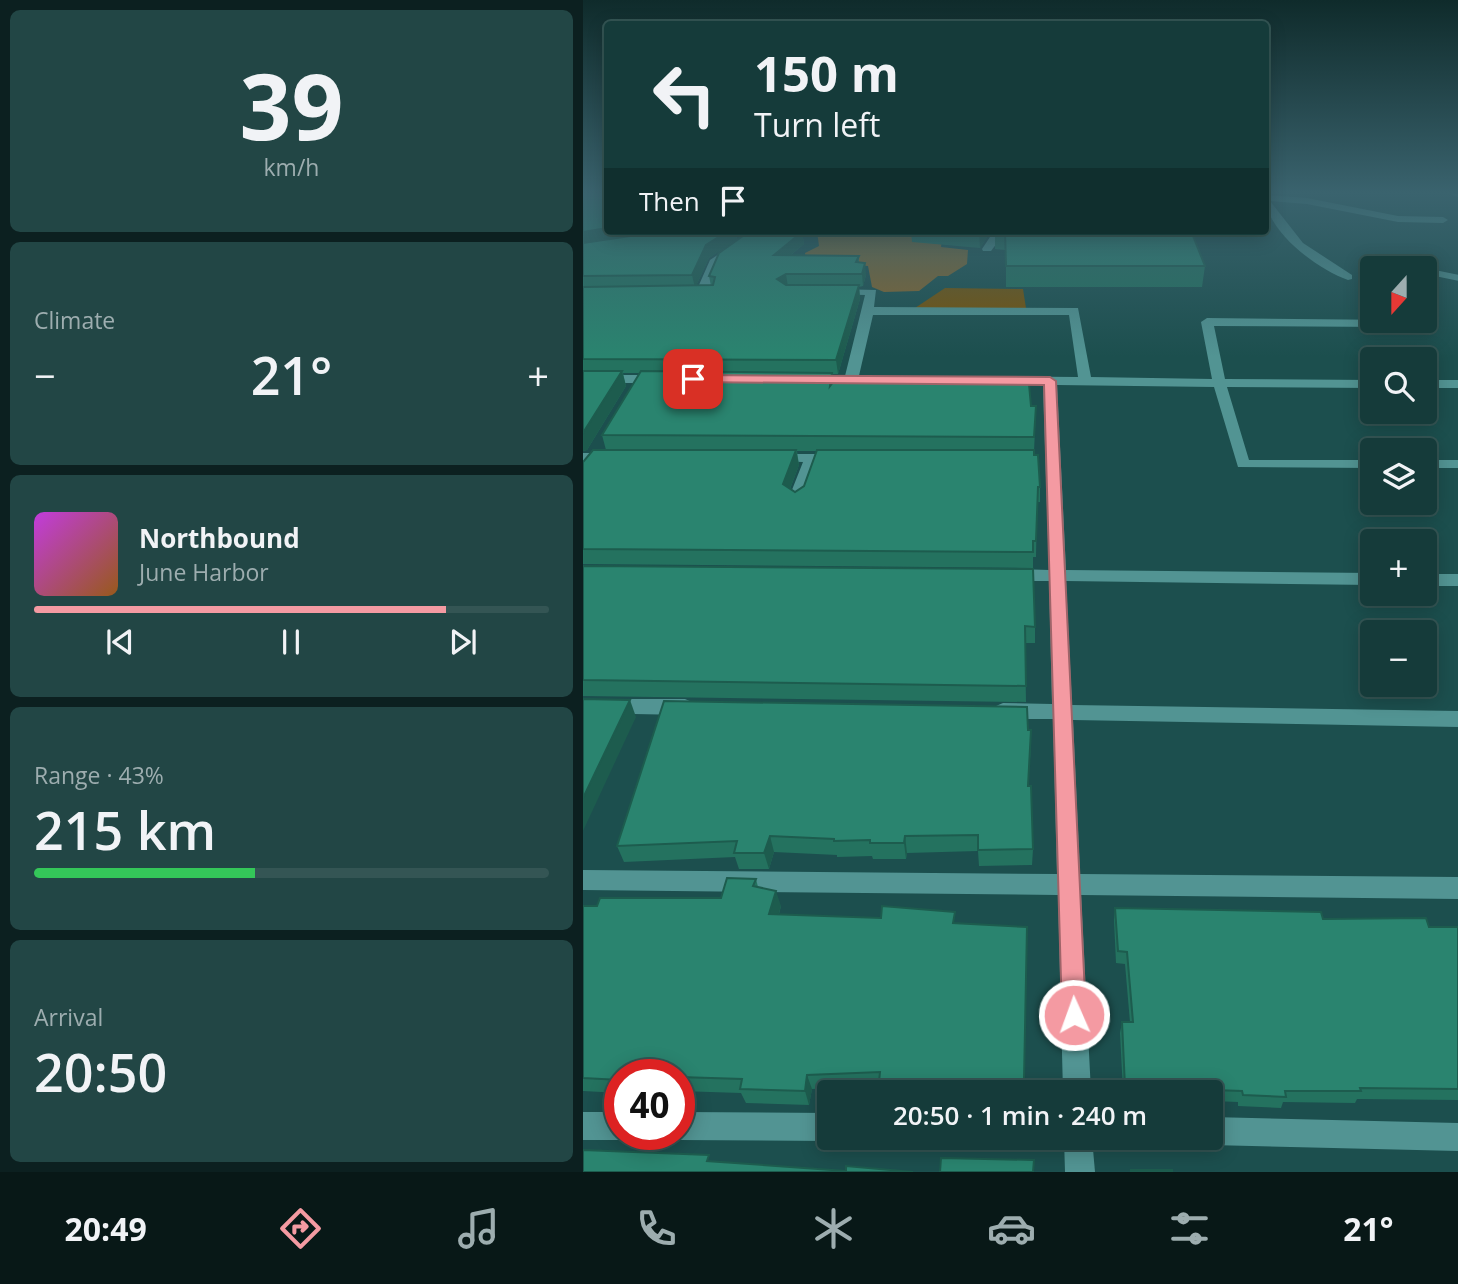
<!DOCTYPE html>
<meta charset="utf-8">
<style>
body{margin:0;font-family:"Open Sans",sans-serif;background:#224645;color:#f1f3f6;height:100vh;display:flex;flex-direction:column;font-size:26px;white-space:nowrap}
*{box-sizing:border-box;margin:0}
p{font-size:23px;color:#9dadaf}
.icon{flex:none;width:38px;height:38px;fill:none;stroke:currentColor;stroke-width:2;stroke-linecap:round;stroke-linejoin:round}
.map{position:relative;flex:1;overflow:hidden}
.side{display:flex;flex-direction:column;gap:10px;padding:10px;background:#0c2020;width:583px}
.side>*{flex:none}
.top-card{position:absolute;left:21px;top:21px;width:665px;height:214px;border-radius:7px;box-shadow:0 4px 18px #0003,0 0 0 2px #345554;background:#153b3a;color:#f1f3f6;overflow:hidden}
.needle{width:46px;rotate:201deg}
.buttons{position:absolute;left:777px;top:256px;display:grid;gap:14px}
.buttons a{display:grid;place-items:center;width:77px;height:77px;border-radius:7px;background:#153b3a;box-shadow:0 4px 18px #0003,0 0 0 2px #345554;font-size:35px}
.speed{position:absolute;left:21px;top:1059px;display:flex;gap:14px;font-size:35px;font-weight:700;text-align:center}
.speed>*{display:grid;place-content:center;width:91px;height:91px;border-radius:50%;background:#153b3a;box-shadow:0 4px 18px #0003,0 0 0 2px #345554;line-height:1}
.speed .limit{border:10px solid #d22;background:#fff;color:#111}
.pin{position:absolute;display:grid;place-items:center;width:60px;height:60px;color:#fff;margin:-30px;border-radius:14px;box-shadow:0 4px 10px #0006}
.me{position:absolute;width:77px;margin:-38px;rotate:358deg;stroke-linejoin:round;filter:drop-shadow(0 0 5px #0008)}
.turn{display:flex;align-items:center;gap:24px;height:147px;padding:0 35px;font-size:32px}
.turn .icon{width:91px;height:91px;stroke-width:2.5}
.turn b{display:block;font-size:49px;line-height:60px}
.then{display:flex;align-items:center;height:66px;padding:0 35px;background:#0003;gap:14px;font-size:26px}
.big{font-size:52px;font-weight:600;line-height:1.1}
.side .card{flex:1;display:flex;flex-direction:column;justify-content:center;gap:10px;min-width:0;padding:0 24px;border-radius:10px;background:#224645}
.side .dial{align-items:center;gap:0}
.dial b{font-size:91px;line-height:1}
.song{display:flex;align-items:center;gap:21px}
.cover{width:84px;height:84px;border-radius:10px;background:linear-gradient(135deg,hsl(290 70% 55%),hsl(30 70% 35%))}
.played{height:7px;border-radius:4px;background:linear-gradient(90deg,#f49aa2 80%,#345554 80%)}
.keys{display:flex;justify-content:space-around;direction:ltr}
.heat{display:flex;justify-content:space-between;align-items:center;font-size:38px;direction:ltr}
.charge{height:10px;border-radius:5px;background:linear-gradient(90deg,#34c759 43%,#345554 0)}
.trip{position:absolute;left:234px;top:1080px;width:406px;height:70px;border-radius:7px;background:#153b3a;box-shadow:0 4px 18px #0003,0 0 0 2px #345554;font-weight:600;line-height:70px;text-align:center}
.tabs{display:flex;height:112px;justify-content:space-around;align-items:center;background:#081817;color:#9dadaf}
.tabs .icon{width:49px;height:49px}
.tabs .selected{color:#f49aa2}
.tabs b{font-size:32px;color:#f1f3f6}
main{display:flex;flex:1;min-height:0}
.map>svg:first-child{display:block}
.green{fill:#7b5204}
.forest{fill:#8c652a}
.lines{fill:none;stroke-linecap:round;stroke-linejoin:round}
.minor{fill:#529493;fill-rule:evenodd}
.wall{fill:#24725f;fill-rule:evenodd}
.shaded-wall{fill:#1d5c4e}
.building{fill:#2a846f;stroke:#1d5c4e;stroke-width:2}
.route{fill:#f49aa2;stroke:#9f6469;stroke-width:2}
</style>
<main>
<section class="side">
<div class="card dial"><b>39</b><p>km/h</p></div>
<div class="card"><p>Climate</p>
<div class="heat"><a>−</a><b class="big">21°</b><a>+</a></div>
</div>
<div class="card">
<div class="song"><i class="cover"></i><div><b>Northbound</b><p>June Harbor</p></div></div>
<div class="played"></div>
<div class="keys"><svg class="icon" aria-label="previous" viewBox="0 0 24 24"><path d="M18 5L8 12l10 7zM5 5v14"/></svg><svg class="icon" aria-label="pause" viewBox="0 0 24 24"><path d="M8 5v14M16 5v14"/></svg><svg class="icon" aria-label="next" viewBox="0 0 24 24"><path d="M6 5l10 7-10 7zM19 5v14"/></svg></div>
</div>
<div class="card"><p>Range · 43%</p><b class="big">215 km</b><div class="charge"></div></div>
<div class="card"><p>Arrival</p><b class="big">20:50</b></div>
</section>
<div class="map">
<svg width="876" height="1172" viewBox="0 0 876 1172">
<rect width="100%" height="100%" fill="#1c4f4e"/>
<path class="green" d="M 362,288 L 440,289 L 443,308 L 332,308 Z"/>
<path class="forest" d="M 234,231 L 338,231 L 359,239 L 358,247 L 385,250 L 384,264 L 365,276 L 355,276 L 336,291 L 301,292 L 289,287 L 285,266 L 223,261 L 222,253 L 236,246 Z"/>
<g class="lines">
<g class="minor">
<path d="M 868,193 L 876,193 L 876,197 L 869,195 Z"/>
<path d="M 682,195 L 724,198 L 815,216 L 860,217 L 865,220 L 860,223 L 815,222 L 724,204 L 687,201 L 720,243 L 769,275 L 769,279 L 765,280 C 734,269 682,231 682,195 Z"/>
<path d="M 126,231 L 165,231 L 171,239 L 136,264 L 124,294 L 118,297 L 112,294 L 127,260 L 160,238 L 158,236 L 130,236 L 126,235 Z"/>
<path d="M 411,231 L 423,231 L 408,251 L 400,251 L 399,249 Z"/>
<path d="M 842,268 L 876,275 L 876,281 L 842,274 Z"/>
<path d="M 253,289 L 293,290 L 291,307 L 495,308 L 508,377 L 629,379 L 618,322 L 624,318 L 815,320 L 807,327 L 631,326 L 642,379 L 789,380 L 789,388 L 644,387 L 666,460 L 789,460 L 789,468 L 655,467 L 631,387 L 474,385 L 483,570 L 789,573 L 789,585 L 483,581 L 489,705 L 876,711 L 876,727 L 490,720 L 497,874 L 876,877 L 876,899 L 498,895 L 508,1092 L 480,1092 L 475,895 L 0,890 L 0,870 L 474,874 L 470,719 L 420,719 L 413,716 L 410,711 L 413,706 L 420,703 L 469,704 L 466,581 L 429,581 L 420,575 L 429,569 L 466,570 L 460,385 L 345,384 L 338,380 L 345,376 L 495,377 L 486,315 L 290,315 L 275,380 L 268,384 L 261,380 L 282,295 L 249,294 L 249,290 Z"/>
<path d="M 0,375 L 75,375 L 82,379 L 75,383 L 0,383 Z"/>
<rect x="842" y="380" width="34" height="8"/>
<path d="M 0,453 L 29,453 L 36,457 L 29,461 L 0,461 Z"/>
<path d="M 193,454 L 253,454 L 260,458 L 253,462 L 235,462 L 221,500 L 213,505 L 205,500 L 220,462 L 188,461 L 186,458 Z"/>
<rect x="842" y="460" width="34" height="8"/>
<rect x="842" y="574" width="34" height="12"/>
<path d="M 0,699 L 102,699 L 109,702 L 112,707 L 109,712 L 102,715 L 0,713 Z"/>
<path d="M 0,1112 L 37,1112 L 37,1134 L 48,1134 L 47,1136 L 37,1140 L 0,1140 Z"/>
<path d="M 96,1112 L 247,1113 L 247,1138 L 256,1138 L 247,1141 L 96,1140 L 85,1134 L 96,1134 Z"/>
<path d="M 628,1117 L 876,1123 L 876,1151 L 628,1145 L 618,1141 L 616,1138 L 628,1138 Z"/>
<path d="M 481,1138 L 509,1138 L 512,1172 L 482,1172 Z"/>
</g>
</g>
<g class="wall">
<path d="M 0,193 L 24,231 L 153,231 L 154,239 L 126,258 L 113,286 L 128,286 L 126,276 L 219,232 L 221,244 L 208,255 L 276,256 L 276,262 L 283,275 L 280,286 L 276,287 L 277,299 L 255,374 L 249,374 L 250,382 L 368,383 L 448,406 L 453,406 L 451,452 L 457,487 L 457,502 L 454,502 L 453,557 L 450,557 L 450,568 L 0,564 L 0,462 L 23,450 L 19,435 L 57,373 L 40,373 L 43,386 L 4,450 L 0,451 ZM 214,451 L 234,451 L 221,486 L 212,492 L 207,489 L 216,465 Z"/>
<path d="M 328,231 L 408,231 L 397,248 L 329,242 Z"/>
<path d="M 412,231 L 422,231 L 622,266 L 619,287 L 423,287 L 423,250 L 412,249 Z"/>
<path d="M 0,566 L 452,627 L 452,643 L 442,643 L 443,702 L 0,696 Z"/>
<path d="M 445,730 L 448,746 L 445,786 L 450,849 L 449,865 L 396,866 L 395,851 L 324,853 L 323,859 L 290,859 L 289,856 L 254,857 L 254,855 L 191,852 L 186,869 L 156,869 L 152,857 L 41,862 L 34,846 Z"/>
<path d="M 173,879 L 175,887 L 198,906 L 196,914 L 444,927 L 441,1092 L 298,1092 L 297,1086 L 229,1089 L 226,1105 L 163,1103 L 158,1093 L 96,1091 L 96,1074 L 37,1074 L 37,1093 L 0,1091 L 0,906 L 14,906 L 138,898 Z"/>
<path d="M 532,908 L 846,927 L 875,927 L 875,1100 L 774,1099 L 772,1103 L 700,1102 L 698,1108 L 655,1106 L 655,1102 L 628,1101 L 628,1092 L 540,1092 L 537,1033 L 539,1022 L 547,1022 L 542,964 L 533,963 L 531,920 Z"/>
</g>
<g class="shaded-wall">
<path d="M 24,228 L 24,231 L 92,231 L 0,245 L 0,232 Z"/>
<path d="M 145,231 L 153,231 L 154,239 L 126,258 L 112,288 L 109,275 L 123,245 Z"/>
<path d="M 396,231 L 408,231 L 397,248 Z"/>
<path d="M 219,232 L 221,244 L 193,267 L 191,255 Z"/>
<path d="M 282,263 L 283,275 L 280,286 L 279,274 Z"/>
<path d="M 203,274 L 205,287 L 194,279 Z"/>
<path d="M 276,285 L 277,299 L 255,374 L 253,360 Z"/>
<path d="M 39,371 L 43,386 L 4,450 L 0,451 L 0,433 Z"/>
<path d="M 213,450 L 216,465 L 203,499 L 200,484 Z"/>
<path d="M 47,700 L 53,717 L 0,831 L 0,798 Z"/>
<path d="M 187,836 L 191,852 L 186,869 L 181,853 Z"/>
<path d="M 322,836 L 324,853 L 323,859 L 321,843 Z"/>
<path d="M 193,891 L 198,906 L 191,930 L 186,914 Z"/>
<path d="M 224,1075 L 229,1089 L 226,1105 L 222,1091 Z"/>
</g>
<g class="building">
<path d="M 0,193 L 24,193 L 24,228 L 0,232 Z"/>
<path d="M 81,231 L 145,231 L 123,245 L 109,275 L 0,276 L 0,243 Z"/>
<path d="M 167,231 L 219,232 L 191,255 L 276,256 L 273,262 L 282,263 L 279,274 L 203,274 L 194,279 L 203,285 L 276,285 L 253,360 L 0,359 L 0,287 L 130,285 L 132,277 L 126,276 L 136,253 Z"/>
<path d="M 422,231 L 608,231 L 622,266 L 423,266 Z"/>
<path d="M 0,371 L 39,371 L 0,433 Z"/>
<path d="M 58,371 L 249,373 L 247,386 L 254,377 L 368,379 L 368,383 L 446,384 L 448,406 L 453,406 L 451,437 L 19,435 Z"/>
<path d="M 10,450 L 213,450 L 200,484 L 212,492 L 221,486 L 234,450 L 451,450 L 451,455 L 455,455 L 457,487 L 455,487 L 453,541 L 450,541 L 450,552 L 0,549 L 0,462 Z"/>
<path d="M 0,566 L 450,569 L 452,627 L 442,626 L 443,686 L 0,680 Z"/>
<path d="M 0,699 L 47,700 L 0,798 Z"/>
<path d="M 81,701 L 444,707 L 445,730 L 448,730 L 445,786 L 448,786 L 450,849 L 395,850 L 395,835 L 322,836 L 321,843 L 287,843 L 287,840 L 251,841 L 251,839 L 187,836 L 181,853 L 151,853 L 154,841 L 34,846 Z"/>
<path d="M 144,878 L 173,879 L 170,886 L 193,891 L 186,914 L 298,918 L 299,906 L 372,912 L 370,923 L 444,927 L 441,1080 L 356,1080 L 356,1092 L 320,1092 L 322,1081 L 296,1082 L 297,1072 L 224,1075 L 222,1091 L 157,1089 L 159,1079 L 96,1077 L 96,1074 L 37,1074 L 37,1080 L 0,1078 L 0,906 L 14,906 L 17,898 L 138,898 Z"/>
<path d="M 532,908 L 738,912 L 740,919 L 843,918 L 846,927 L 875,927 L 875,1089 L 777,1088 L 778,1091 L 702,1091 L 703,1097 L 660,1095 L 659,1091 L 542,1087 L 539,1022 L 550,1022 L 544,952 L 535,951 Z"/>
<path d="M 0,1150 L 126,1155 L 124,1161 L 263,1171 L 263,1166 L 330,1172 L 0,1172 Z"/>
<path d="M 358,1158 L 451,1160 L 450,1172 L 357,1172 Z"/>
<rect x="548" y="1170" width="41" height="2"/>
</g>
<linearGradient id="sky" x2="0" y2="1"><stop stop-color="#0f2b2b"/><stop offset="0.54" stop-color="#3a636e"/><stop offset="1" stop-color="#3a636e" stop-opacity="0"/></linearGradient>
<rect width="876" height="357" fill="url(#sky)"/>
<path class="route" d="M 110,375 L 467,377 L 473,381 L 503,1015 L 499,1023 L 491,1027 L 482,1023 L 479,1015 L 461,385 L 105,382 L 105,376 Z"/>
</svg>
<div class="buttons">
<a><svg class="needle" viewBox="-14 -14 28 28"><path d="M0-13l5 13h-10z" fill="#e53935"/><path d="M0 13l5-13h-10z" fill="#9dadaf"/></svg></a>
<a><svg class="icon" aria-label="search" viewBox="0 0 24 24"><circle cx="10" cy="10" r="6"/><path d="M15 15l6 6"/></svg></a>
<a><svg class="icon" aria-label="layers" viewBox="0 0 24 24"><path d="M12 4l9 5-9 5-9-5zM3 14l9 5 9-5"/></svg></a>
<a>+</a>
<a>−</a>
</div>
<div class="speed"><div class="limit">40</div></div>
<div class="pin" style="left:110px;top:379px;background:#d93025"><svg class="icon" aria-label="arrive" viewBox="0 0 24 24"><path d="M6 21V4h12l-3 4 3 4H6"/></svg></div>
<svg class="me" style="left:491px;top:1015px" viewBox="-20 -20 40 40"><circle r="17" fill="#f49aa2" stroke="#fff" stroke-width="3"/><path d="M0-11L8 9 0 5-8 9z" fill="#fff"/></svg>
<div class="trip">20:50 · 1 min · 240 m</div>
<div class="top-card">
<div class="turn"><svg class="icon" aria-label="left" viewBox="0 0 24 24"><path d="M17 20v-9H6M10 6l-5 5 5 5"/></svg><div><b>150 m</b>Turn left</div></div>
<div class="then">Then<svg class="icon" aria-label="arrive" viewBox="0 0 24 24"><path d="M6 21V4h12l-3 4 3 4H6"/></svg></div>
</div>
</div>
</main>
<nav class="tabs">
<b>20:49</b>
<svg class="icon selected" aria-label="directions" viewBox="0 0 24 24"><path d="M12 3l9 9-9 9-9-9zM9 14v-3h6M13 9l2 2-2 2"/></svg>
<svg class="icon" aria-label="music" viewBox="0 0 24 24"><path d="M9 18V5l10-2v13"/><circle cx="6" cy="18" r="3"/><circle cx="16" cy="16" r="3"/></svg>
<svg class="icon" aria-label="phone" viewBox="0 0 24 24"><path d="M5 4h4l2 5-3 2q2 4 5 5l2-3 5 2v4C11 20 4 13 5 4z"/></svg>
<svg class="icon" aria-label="climate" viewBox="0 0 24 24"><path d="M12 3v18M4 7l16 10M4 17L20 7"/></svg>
<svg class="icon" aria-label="car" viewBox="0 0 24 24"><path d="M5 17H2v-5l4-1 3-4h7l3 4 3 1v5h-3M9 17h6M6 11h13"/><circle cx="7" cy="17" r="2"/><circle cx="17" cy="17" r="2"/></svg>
<svg class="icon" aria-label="filters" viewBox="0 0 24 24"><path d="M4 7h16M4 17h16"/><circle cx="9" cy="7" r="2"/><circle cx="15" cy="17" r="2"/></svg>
<b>21°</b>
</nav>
